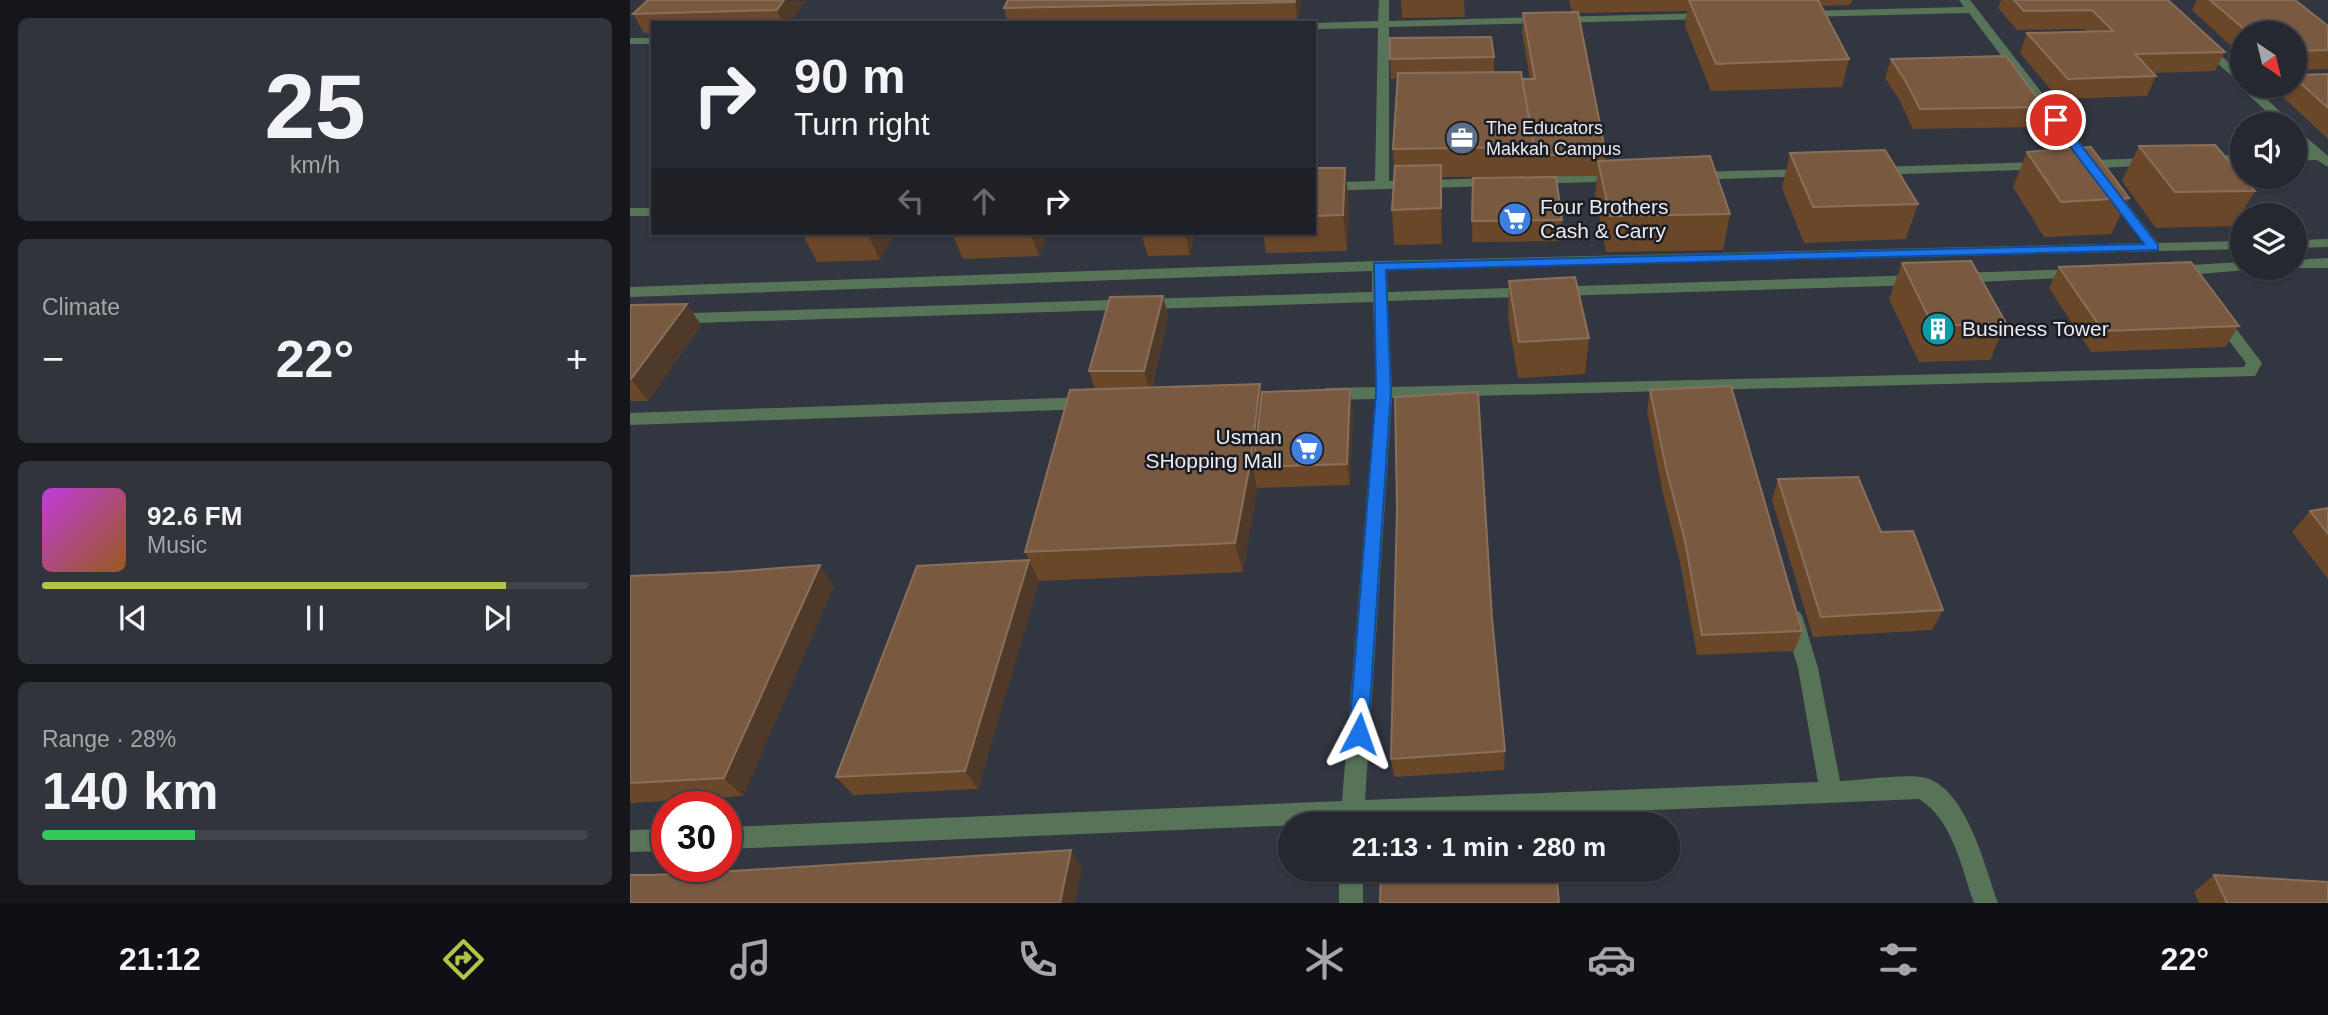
<!DOCTYPE html>
<meta charset="utf-8">
<style>
body{margin:0;font-family:Helvetica,sans-serif;background:#32343c;color:#f1f3f6;height:100vh;display:flex;flex-direction:column;font-size:26px;white-space:nowrap}
*{box-sizing:border-box;margin:0}
p{font-size:23px;color:#a4a6ab}
.icon{flex:none;width:38px;height:38px;fill:none;stroke:currentColor;stroke-width:2;stroke-linecap:round;stroke-linejoin:round}
.map{position:relative;flex:1;overflow:hidden}
.side{display:flex;flex-direction:column;gap:18px;padding:18px;background:#15161a;width:630px}
.side>*{flex:none}
.top-card{position:absolute;left:21px;top:21px;width:665px;height:214px;border-radius:0px;box-shadow:0 2px 5px #0004,0 0 0 2px #42444c;background:#262830;color:#f1f3f6;overflow:hidden}
.needle{width:46px;rotate:145deg}
.fabs{position:absolute;left:1600px;top:21px;display:grid;gap:14px}
.fabs a{display:grid;place-items:center;width:77px;height:77px;border-radius:50%;background:#262830;box-shadow:0 2px 5px #0004,0 0 0 2px #42444c;font-size:35px}
.speed{position:absolute;left:21px;top:791px;display:flex;gap:14px;font-size:35px;font-weight:700;text-align:center}
.speed>*{display:grid;place-content:center;width:91px;height:91px;border-radius:50%;background:#262830;box-shadow:0 2px 5px #0004,0 0 0 2px #42444c;line-height:1}
.speed .limit{border:10px solid #d22;background:#fff;color:#111}
.pin{position:absolute;display:grid;place-items:center;width:60px;height:60px;color:#fff;margin:-30px;border:4px solid #fff;border-radius:50%;box-shadow:0 2px 7px #0007}
.me{position:absolute;width:77px;margin:-38px;rotate:4deg;stroke-linejoin:round;filter:drop-shadow(0 0 5px #0008)}
.turn{display:flex;align-items:center;gap:24px;height:147px;padding:0 28px;font-size:32px}
.turn .icon{width:91px;height:91px;stroke-width:2.5}
.turn b{display:block;font-size:49px;line-height:60px}
.lanes{display:flex;align-items:center;height:66px;padding:0 28px;background:#0003;justify-content:center;gap:35px;direction:ltr}
.lanes .off{opacity:.35}
.big{font-size:52px;font-weight:600;line-height:1.1}
.side .widget{flex:1;display:flex;flex-direction:column;justify-content:center;gap:10px;min-width:0;padding:0 24px;border-radius:10px;background:#32343c}
.side .dial{align-items:center;gap:0}
.dial b{font-size:91px;line-height:1}
.song{display:flex;align-items:center;gap:21px}
.cover{width:84px;height:84px;border-radius:10px;background:linear-gradient(135deg,hsl(290 70% 55%),hsl(30 70% 35%))}
.played{height:7px;border-radius:4px;background:linear-gradient(90deg,#b5c24a 85%,#42444c 85%)}
.keys{display:flex;justify-content:space-around;direction:ltr}
.heat{display:flex;justify-content:space-between;align-items:center;font-size:38px;direction:ltr}
.charge{height:10px;border-radius:5px;background:linear-gradient(90deg,#34c759 28%,#42444c 0)}
.trip{position:absolute;left:648px;top:812px;width:402px;height:70px;border-radius:35px;background:#262830;box-shadow:0 2px 5px #0004,0 0 0 2px #42444c;font-weight:600;line-height:70px;text-align:center}
.dock{display:flex;height:112px;justify-content:space-around;align-items:center;background:#0f1013;color:#a4a6ab}
.dock .icon{width:49px;height:49px}
.dock .on{color:#b5c24a}
.dock b{font-size:32px;color:#f1f3f6}
main{display:flex;flex:1;min-height:0}
.map>svg:first-child{display:block}
.lines{fill:none;stroke-linecap:round;stroke-linejoin:round}
.minor{fill:#587458;fill-rule:evenodd}
.wall{fill:#6b4729}
.shaded-wall{fill:#4f3929}
.building{fill:#79593f;stroke:#8a705b;stroke-width:2}
.route{fill:#1a73e8;stroke:#114b97;stroke-width:2}
.labels{text-anchor:middle;stroke-width:5;stroke-linejoin:round;paint-order:stroke}
.far-poi-label{font-size:18px;fill:#e9ebf2;stroke:#1c1d22;text-anchor:start}
.poi-label{font-size:21px;fill:#e9ebf2;stroke:#1c1d22;text-anchor:start}
</style>
<main>
<section class="side">
<div class="widget dial"><b>25</b><p>km/h</p></div>
<div class="widget"><p>Climate</p>
<div class="heat"><a>−</a><b class="big">22°</b><a>+</a></div>
</div>
<div class="widget">
<div class="song"><i class="cover"></i><div><b>92.6 FM</b><p>Music</p></div></div>
<div class="played"></div>
<div class="keys"><svg class="icon" aria-label="previous" viewBox="0 0 24 24"><path d="M18 5L8 12l10 7zM5 5v14"/></svg><svg class="icon" aria-label="pause" viewBox="0 0 24 24"><path d="M8 5v14M16 5v14"/></svg><svg class="icon" aria-label="next" viewBox="0 0 24 24"><path d="M6 5l10 7-10 7zM19 5v14"/></svg></div>
</div>
<div class="widget"><p>Range · 28%</p><b class="big">140 km</b><div class="charge"></div></div>
</section>
<div class="map">
<svg width="1698" height="903" viewBox="0 0 1698 903">
<rect width="100%" height="100%" fill="#323640"/>
<g class="lines">
<g class="minor">
<path d="M 749,0 L 759,0 L 759,21 L 1080,13 L 1086,16 L 1080,19 L 759,27 L 759,181 L 867,178 L 874,182 L 867,186 L 684,191 L 684,183 L 745,181 L 748,28 L 684,29 L 684,23 L 748,21 Z"/>
<path d="M 1329,0 L 1340,0 L 1464,160 L 1524,158 L 1531,162 L 1529,165 L 1468,168 L 1462,171 L 1446,168 L 1444,165 L 1451,161 L 1339,13 L 1174,17 L 1168,14 L 1174,11 L 1334,7 Z"/>
<rect x="0" y="38" width="23" height="6"/>
<path d="M 1570,44 L 1578,44 L 1612,74 L 1612,86 L 1623,86 L 1663,124 L 1650,124 L 1612,89 L 1611,84 L 1570,48 Z"/>
<path d="M 1664,127 L 1698,156 L 1698,167 L 1687,160 L 1664,161 L 1664,153 L 1679,152 L 1664,138 Z"/>
<path d="M 1612,155 L 1612,163 L 1573,164 L 1566,160 L 1573,156 Z"/>
<path d="M 1412,162 L 1417,163 L 1417,169 L 1244,175 L 1237,171 L 1244,167 Z"/>
<path d="M 1178,169 L 1183,170 L 1183,176 L 1063,180 L 1056,176 L 1063,172 Z"/>
<path d="M 989,174 L 996,178 L 994,181 L 905,184 L 898,180 L 905,176 Z"/>
<path d="M 1481,188 L 1486,189 L 1528,243 L 1612,241 L 1612,249 L 757,270 L 758,292 L 1290,275 L 1297,280 L 1290,285 L 758,301 L 762,387 L 1614,367 L 1616,363 L 1582,318 L 1585,314 L 1595,314 L 1632,363 L 1625,376 L 762,398 L 735,800 L 1188,782 L 1168,668 L 1153,618 L 1156,612 L 1163,610 L 1170,612 L 1173,618 L 1188,668 L 1210,781 C 1233,780 1271,774 1292,777 C 1336,785 1355,867 1368,903 L 1344,903 C 1331,867 1323,820 1289,799 L 96,849 L 96,827 L 712,801 L 745,399 L 696,400 L 688,394 L 696,388 L 746,387 L 743,302 L 0,325 L 0,315 L 742,292 L 742,271 L 0,297 L 0,287 L 749,261 L 1513,243 L 1474,192 Z"/>
<rect x="0" y="208" width="23" height="8"/>
<path d="M 1698,239 L 1698,247 L 1664,248 L 1664,240 Z"/>
<path d="M 1698,258 L 1698,268 L 1658,268 L 1664,268 L 1664,260 Z"/>
<path d="M 1612,262 L 1612,268 L 1619,268 L 1617,270 L 1545,276 L 1538,271 L 1545,266 Z"/>
<path d="M 1447,269 L 1454,274 L 1452,277 L 1328,283 L 1321,278 L 1328,273 Z"/>
<path d="M 458,397 L 466,403 L 458,409 L 0,425 L 0,413 Z"/>
<path d="M 37,829 L 37,851 L 0,852 L 0,830 Z"/>
<rect x="709" y="870" width="24" height="33"/>
</g>
</g>
<g class="wall">
<path d="M 672,0 L 667,21 L 579,23 L 671,23 L 378,23 L 374,8 Z"/>
<path d="M 771,0 L 834,0 L 835,17 L 772,18 Z"/>
<path d="M 939,0 L 1222,0 L 1220,5 L 1191,6 L 1219,59 L 1212,87 L 1081,91 L 1055,26 L 1057,11 L 948,13 L 976,155 L 975,161 L 1100,214 L 1093,250 L 976,252 L 965,196 L 967,176 L 811,177 L 812,244 L 764,245 L 762,210 L 764,173 L 763,149 L 768,78 L 761,79 L 760,59 L 864,57 L 864,72 L 892,79 L 900,79 L 892,32 L 893,13 L 942,12 Z"/>
<path d="M 1371,0 L 1538,0 L 1595,52 L 1585,71 L 1523,73 L 1526,76 L 1517,96 L 1429,99 L 1390,53 L 1397,33 L 1457,32 L 1454,29 L 1387,30 L 1368,8 Z"/>
<path d="M 1567,0 L 1665,0 L 1698,26 L 1698,69 L 1664,70 L 1664,33 L 1612,33 L 1612,56 L 1562,10 Z"/>
<path d="M 175,1 L 160,23 L 23,23 L 23,33 L 14,33 L 3,14 Z"/>
<path d="M 1261,59 L 1414,107 L 1405,127 L 1283,129 L 1269,99 L 1255,78 Z"/>
<path d="M 1698,74 L 1698,139 L 1650,94 L 1656,86 L 1664,86 L 1664,75 Z"/>
<path d="M 1509,146 L 1625,191 L 1604,226 L 1526,228 L 1492,181 Z"/>
<path d="M 1397,152 L 1499,198 L 1481,234 L 1414,237 L 1383,187 Z"/>
<path d="M 1160,153 L 1288,204 L 1276,239 L 1174,243 L 1152,188 Z"/>
<path d="M 684,168 L 719,203 L 717,251 L 636,253 L 633,233 L 684,233 Z"/>
<path d="M 843,178 L 932,220 L 930,241 L 842,242 Z"/>
<path d="M 172,233 L 264,233 L 250,260 L 187,262 Z"/>
<path d="M 322,233 L 417,233 L 409,256 L 333,259 Z"/>
<path d="M 511,233 L 565,233 L 560,255 L 518,256 Z"/>
<path d="M 1272,263 L 1376,323 L 1360,360 L 1289,362 L 1259,299 Z"/>
<path d="M 1429,267 L 1609,326 L 1595,347 L 1461,352 L 1419,288 Z"/>
<path d="M 879,281 L 959,338 L 955,374 L 888,378 L 878,317 Z"/>
<path d="M 533,296 L 538,317 L 522,387 L 632,392 L 723,410 L 720,485 L 627,488 L 613,572 L 409,581 L 348,789 L 223,795 L 206,777 L 399,560 L 395,552 L 465,389 L 459,371 Z"/>
<path d="M 0,305 L 71,325 L 18,401 L 0,401 Z"/>
<path d="M 1020,390 L 1172,631 L 1164,651 L 1067,655 L 1050,562 L 1032,489 L 1017,411 Z"/>
<path d="M 1148,479 L 1251,532 L 1313,610 L 1302,630 L 1183,637 L 1142,500 Z"/>
<path d="M 1698,508 L 1698,579 L 1662,532 L 1680,511 Z"/>
<path d="M 0,576 L 204,586 L 113,796 L 0,803 Z"/>
<path d="M 862,618 L 875,751 L 874,770 L 764,777 L 761,759 Z"/>
<path d="M 1584,875 L 1698,903 L 1569,903 L 1564,892 Z"/>
</g>
<g class="shaded-wall">
<path d="M 154,0 L 175,1 L 160,23 L 153,23 L 147,10 Z"/>
<path d="M 665,0 L 672,0 L 667,21 L 665,2 Z"/>
<path d="M 811,165 L 812,200 L 812,244 L 811,208 Z"/>
<path d="M 715,168 L 719,203 L 717,251 L 713,215 Z"/>
<path d="M 237,233 L 264,233 L 250,260 Z"/>
<path d="M 400,233 L 417,233 L 409,256 Z"/>
<path d="M 555,233 L 565,233 L 560,255 Z"/>
<path d="M 533,296 L 538,317 L 520,392 L 514,371 Z"/>
<path d="M 57,304 L 71,325 L 18,401 L 1,379 Z"/>
<path d="M 630,384 L 636,413 L 623,467 L 627,488 L 613,572 L 605,543 Z"/>
<path d="M 720,389 L 723,410 L 720,485 L 717,464 Z"/>
<path d="M 399,560 L 409,581 L 348,789 L 335,771 Z"/>
<path d="M 190,565 L 204,586 L 113,796 L 94,778 Z"/>
<path d="M 441,850 L 452,867 L 445,903 L 430,903 Z"/>
</g>
<g class="building">
<path d="M 18,0 L 154,0 L 147,10 L 3,14 Z"/>
<path d="M 378,0 L 665,0 L 665,2 L 374,8 Z"/>
<path d="M 1059,0 L 1188,0 L 1219,59 L 1086,64 Z"/>
<path d="M 1384,0 L 1538,0 L 1595,52 L 1505,54 L 1526,76 L 1438,79 L 1397,33 L 1483,31 L 1462,10 L 1394,11 Z"/>
<path d="M 1580,0 L 1665,0 L 1698,26 L 1698,50 L 1664,51 L 1664,33 L 1619,33 Z"/>
<path d="M 948,12 L 976,155 L 904,155 L 904,147 L 892,79 L 905,79 L 893,13 Z"/>
<path d="M 671,21 L 670,23 L 568,23 Z"/>
<path d="M 861,37 L 864,57 L 760,59 L 760,38 Z"/>
<path d="M 1376,56 L 1414,107 L 1290,109 L 1275,80 L 1261,59 Z"/>
<path d="M 891,72 L 904,147 L 763,149 L 768,73 Z"/>
<path d="M 1698,74 L 1698,108 L 1664,77 L 1664,75 Z"/>
<path d="M 1585,145 L 1625,191 L 1545,192 L 1509,146 Z"/>
<path d="M 1461,147 L 1499,198 L 1431,202 L 1397,152 Z"/>
<path d="M 1255,150 L 1288,204 L 1183,207 L 1160,153 Z"/>
<path d="M 1080,156 L 1100,214 L 980,216 L 968,161 Z"/>
<path d="M 811,165 L 811,208 L 762,210 L 765,166 Z"/>
<path d="M 684,168 L 715,168 L 713,215 L 684,216 Z"/>
<path d="M 926,177 L 932,220 L 842,221 L 843,178 Z"/>
<path d="M 1341,261 L 1376,323 L 1303,326 L 1272,263 Z"/>
<path d="M 1561,262 L 1609,326 L 1473,331 L 1429,267 Z"/>
<path d="M 945,277 L 959,338 L 889,342 L 879,281 Z"/>
<path d="M 533,296 L 514,371 L 459,371 L 480,297 Z"/>
<path d="M 57,304 L 1,379 L 0,379 L 0,305 Z"/>
<path d="M 630,384 L 621,459 L 605,543 L 395,552 L 440,390 Z"/>
<path d="M 1101,386 L 1172,631 L 1072,635 L 1055,541 L 1036,468 L 1020,390 Z"/>
<path d="M 720,389 L 717,464 L 623,467 L 632,392 Z"/>
<path d="M 848,392 L 862,618 L 875,751 L 761,759 L 767,508 L 765,397 Z"/>
<path d="M 1228,477 L 1251,532 L 1283,531 L 1313,610 L 1191,617 L 1148,479 Z"/>
<path d="M 1698,508 L 1698,534 L 1680,511 Z"/>
<path d="M 399,560 L 335,771 L 206,777 L 287,566 Z"/>
<path d="M 190,565 L 94,778 L 0,783 L 0,576 L 97,572 Z"/>
<path d="M 921,813 L 922,824 L 795,824 Z"/>
<path d="M 441,850 L 430,903 L 0,903 L 0,875 L 22,875 L 103,871 Z"/>
<path d="M 751,870 L 926,870 L 929,903 L 750,903 Z"/>
<path d="M 1584,875 L 1698,882 L 1698,903 L 1597,903 Z"/>
</g>
<path class="route" d="M 1426,117 L 1430,118 L 1528,245 L 1528,250 L 756,270 L 761,392 L 738,734 L 736,740 L 729,743 L 722,740 L 719,734 L 746,392 L 744,263 L 1514,244 L 1420,120 Z"/>
<defs>
<symbol id="office-disc" viewBox="-11 -11 22 22"><circle r="9.5" fill="#5c6f8a" stroke="#1c1d22"/><path d="M-6-3h4V-5.5h4V-3h4V5H-6ZM-1-4.5V-3h2v-1.5ZM-6 0V1H6V0Z" fill="#fff"/></symbol>
<symbol id="supermarket-disc" viewBox="-11 -11 22 22"><circle r="9.5" fill="#3f7fe0" stroke="#1c1d22"/><path d="M-6-5.5h2.5l.6 2H6L4.5 2H-2.5L-4.4-4H-6ZM-1.5 3.2a1.3 1.3 0 1 0 .1 0ZM3 3.2a1.3 1.3 0 1 0 .1 0Z" fill="#fff"/></symbol>
<symbol id="building-disc" viewBox="-11 -11 22 22"><circle r="9.5" fill="#0f9aa8" stroke="#1c1d22"/><path d="M-4-6H4V6H1V3H-1V6H-4ZM-2.5-4.3h1.7v1.8h-1.7ZM.8-4.3h1.7v1.8H.8ZM-2.5-1h1.7V.8h-1.7ZM.8-1h1.7V.8H.8Z" fill="#fff"/></symbol>
</defs>
<g fill-rule="evenodd">
<use href="#office-disc" x="813" y="119" width="38" height="38"/>
<use href="#supermarket-disc" x="866" y="200" width="38" height="38"/>
<use href="#building-disc" x="1289" y="310" width="38" height="38"/>
<use href="#supermarket-disc" x="658" y="430" width="38" height="38"/>
</g>
<g class="labels">
<g class="far-poi-label">
<text x="856" y="134">The Educators<tspan x="856" dy="21">Makkah Campus</tspan></text>
</g>
<g class="poi-label">
<text x="910" y="214">Four Brothers<tspan x="910" dy="24">Cash &amp; Carry</tspan></text>
<text x="1332" y="336">Business Tower</text>
<text x="652" y="444" text-anchor="end">Usman<tspan x="652" dy="24">SHopping Mall</tspan></text>
</g>
</g>
</svg>
<div class="fabs">
<a><svg class="needle" viewBox="-14 -14 28 28"><path d="M0-13l5 13h-10z" fill="#e53935"/><path d="M0 13l5-13h-10z" fill="#a4a6ab"/></svg></a>
<a><svg class="icon" aria-label="sound" viewBox="0 0 24 24"><path d="M4 9h4l5-4v14l-5-4H4zM17 9q2 3 0 6"/></svg></a>
<a><svg class="icon" aria-label="layers" viewBox="0 0 24 24"><path d="M12 4l9 5-9 5-9-5zM3 14l9 5 9-5"/></svg></a>
</div>
<div class="speed"><div class="limit">30</div></div>
<div class="pin" style="left:1426px;top:120px;background:#d93025"><svg class="icon" aria-label="arrive" viewBox="0 0 24 24"><path d="M6 21V4h12l-3 4 3 4H6"/></svg></div>
<svg class="me" style="left:729px;top:734px" viewBox="-20 -20 40 40"><path d="M0-17L14 15 0 8-14 15z" fill="#1a73e8" stroke="#fff" stroke-width="4"/></svg>
<div class="trip">21:13 · 1 min · 280 m</div>
<div class="top-card">
<div class="turn"><svg class="icon" aria-label="right" viewBox="0 0 24 24"><path d="M7 20v-9h11M14 6l5 5-5 5"/></svg><div><b>90 m</b>Turn right</div></div>
<div class="lanes"><svg class="icon off" aria-label="left" viewBox="0 0 24 24"><path d="M17 20v-9H6M10 6l-5 5 5 5"/></svg><svg class="icon off" aria-label="ahead" viewBox="0 0 24 24"><path d="M12 20V5M6 11l6-6 6 6"/></svg><svg class="icon" aria-label="right" viewBox="0 0 24 24"><path d="M7 20v-9h11M14 6l5 5-5 5"/></svg></div>
</div>
</div>
</main>
<nav class="dock">
<b>21:12</b>
<svg class="icon on" aria-label="directions" viewBox="0 0 24 24"><path d="M12 3l9 9-9 9-9-9zM9 14v-3h6M13 9l2 2-2 2"/></svg>
<svg class="icon" aria-label="music" viewBox="0 0 24 24"><path d="M9 18V5l10-2v13"/><circle cx="6" cy="18" r="3"/><circle cx="16" cy="16" r="3"/></svg>
<svg class="icon" aria-label="phone" viewBox="0 0 24 24"><path d="M5 4h4l2 5-3 2q2 4 5 5l2-3 5 2v4C11 20 4 13 5 4z"/></svg>
<svg class="icon" aria-label="climate" viewBox="0 0 24 24"><path d="M12 3v18M4 7l16 10M4 17L20 7"/></svg>
<svg class="icon" aria-label="car" viewBox="0 0 24 24"><path d="M5 17H2v-5l4-1 3-4h7l3 4 3 1v5h-3M9 17h6M6 11h13"/><circle cx="7" cy="17" r="2"/><circle cx="17" cy="17" r="2"/></svg>
<svg class="icon" aria-label="filters" viewBox="0 0 24 24"><path d="M4 7h16M4 17h16"/><circle cx="9" cy="7" r="2"/><circle cx="15" cy="17" r="2"/></svg>
<b>22°</b>
</nav>
